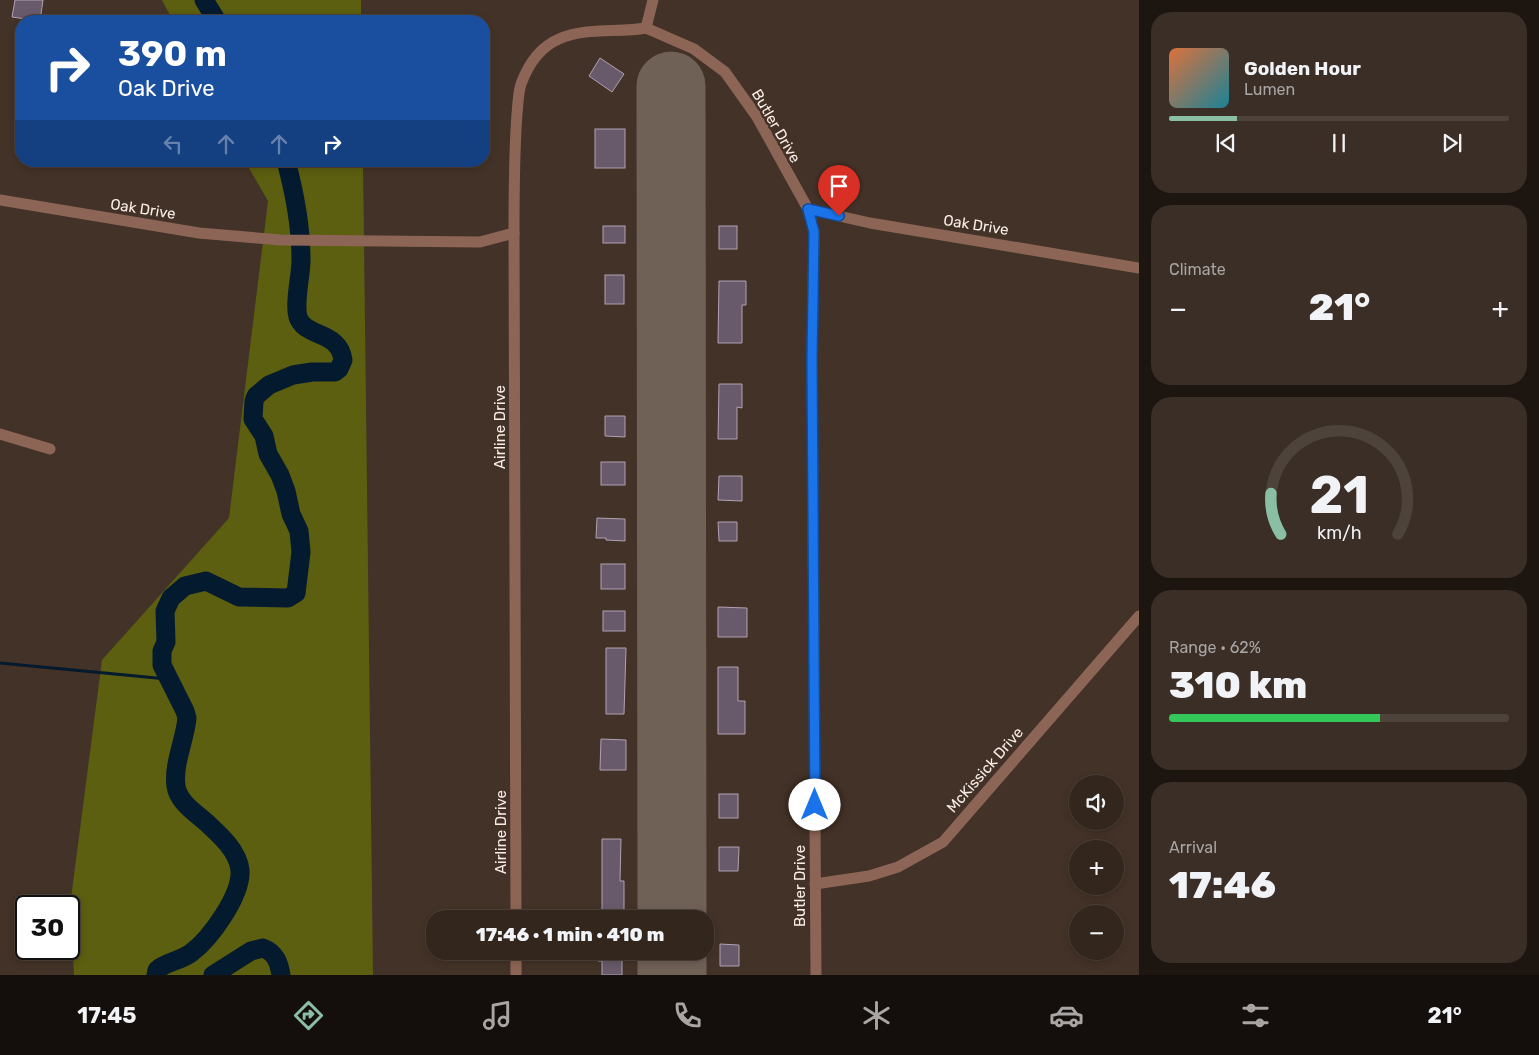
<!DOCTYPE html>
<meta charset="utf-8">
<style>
body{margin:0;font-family:Rubik,sans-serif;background:#3a2e26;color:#f1f3f6;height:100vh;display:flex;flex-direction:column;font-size:19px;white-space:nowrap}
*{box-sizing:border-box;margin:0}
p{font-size:16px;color:#a8a5a4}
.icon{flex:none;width:28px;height:28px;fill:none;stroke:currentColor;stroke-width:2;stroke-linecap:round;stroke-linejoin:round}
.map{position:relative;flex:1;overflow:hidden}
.panel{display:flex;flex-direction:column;gap:12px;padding:12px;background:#1c1510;width:400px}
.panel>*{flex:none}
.top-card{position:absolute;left:15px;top:15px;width:475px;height:152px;border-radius:20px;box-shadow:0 2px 8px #0003,0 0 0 1px #4d433b;background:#1a4fa0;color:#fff;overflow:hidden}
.fabs{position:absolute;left:1069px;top:775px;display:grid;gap:10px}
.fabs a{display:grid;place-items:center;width:55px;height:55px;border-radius:50%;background:#32261d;box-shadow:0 2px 8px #0003,0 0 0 1px #4d433b;font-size:25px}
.speed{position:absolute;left:15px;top:895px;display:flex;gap:10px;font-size:25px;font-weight:700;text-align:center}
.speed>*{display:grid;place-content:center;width:65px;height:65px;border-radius:50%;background:#32261d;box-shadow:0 2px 8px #0003,0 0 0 1px #4d433b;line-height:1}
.speed .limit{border:2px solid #111;border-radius:8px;background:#fff;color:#111}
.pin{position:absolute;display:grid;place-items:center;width:42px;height:42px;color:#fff;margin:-51px -21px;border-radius:50% 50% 50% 0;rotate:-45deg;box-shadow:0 0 5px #0007}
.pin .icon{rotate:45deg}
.me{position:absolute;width:55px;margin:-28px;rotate:0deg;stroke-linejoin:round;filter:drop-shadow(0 0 4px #0008)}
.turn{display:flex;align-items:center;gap:18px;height:105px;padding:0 20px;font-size:22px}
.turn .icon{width:65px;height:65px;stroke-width:2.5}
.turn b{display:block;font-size:35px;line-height:42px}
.lanes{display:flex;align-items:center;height:48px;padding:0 20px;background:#0003;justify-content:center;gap:25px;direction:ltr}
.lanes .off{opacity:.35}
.big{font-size:38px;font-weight:800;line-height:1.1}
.panel .tile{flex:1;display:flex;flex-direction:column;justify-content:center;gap:8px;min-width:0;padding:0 18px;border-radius:20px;background:#3a2e26}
.panel .dial{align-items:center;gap:0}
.dial svg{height:130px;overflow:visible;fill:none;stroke:#4d433b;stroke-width:7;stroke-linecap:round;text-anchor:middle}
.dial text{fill:#f1f3f6;stroke:none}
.song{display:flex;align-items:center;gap:15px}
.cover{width:60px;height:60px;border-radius:8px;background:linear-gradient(135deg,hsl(20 70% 55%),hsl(190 70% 35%))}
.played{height:5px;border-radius:2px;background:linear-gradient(90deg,#8abfa5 20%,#4d433b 20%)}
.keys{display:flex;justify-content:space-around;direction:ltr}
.heat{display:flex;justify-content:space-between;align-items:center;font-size:28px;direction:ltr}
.charge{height:8px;border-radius:4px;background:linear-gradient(90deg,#34c759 62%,#4d433b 0)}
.trip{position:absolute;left:426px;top:910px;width:288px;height:50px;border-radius:20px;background:#32261d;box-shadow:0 2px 8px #0003,0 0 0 1px #4d433b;font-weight:800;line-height:50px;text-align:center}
.menu{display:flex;height:80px;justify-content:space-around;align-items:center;background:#140f0c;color:#a8a5a4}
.menu .icon{width:35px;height:35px}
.menu .current{color:#8abfa5}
.menu b{font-size:22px;color:#f1f3f6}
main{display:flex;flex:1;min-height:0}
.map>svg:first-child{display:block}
.green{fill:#5c5f0f}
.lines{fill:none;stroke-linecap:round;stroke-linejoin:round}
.stream{stroke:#041a2f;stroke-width:3}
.river{stroke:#041a2f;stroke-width:19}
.runway{stroke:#706157;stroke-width:69}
.building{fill:#685a6a;stroke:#b1a1b3}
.street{stroke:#8d6556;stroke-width:11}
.route-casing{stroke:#114b97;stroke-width:12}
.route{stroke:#1a73e8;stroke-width:9}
.labels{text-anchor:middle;stroke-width:5;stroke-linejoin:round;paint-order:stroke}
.street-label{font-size:15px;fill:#f9ede6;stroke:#433227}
</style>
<main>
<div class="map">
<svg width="1139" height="975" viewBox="0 0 1139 975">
<rect width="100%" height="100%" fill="#433227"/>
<g class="green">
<path d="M 162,0 L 361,0 L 361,21 L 173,21 Z"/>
<path d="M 245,161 L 363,161 L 373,975 L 74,975 L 70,906 L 102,660 L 229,518 L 268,201 Z"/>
</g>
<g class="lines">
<path class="stream" d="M 0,663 L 167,679"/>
<g class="river">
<path d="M 204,0 L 217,21"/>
<path d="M 156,975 L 157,970 C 166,962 180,961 191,953 C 210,939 242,895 240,870 C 238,851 220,835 207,823 C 196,813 178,802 176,786 C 173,764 185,740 187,718 L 185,711 L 162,665 L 162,651 L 166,642 L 165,611 L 171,598 L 185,586 L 206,581 L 239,597 L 288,598 L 296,593 L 301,552 L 299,531 L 291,514 L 286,491 L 280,475 L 268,454 L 264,436 L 253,419 L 254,401 L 256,396 L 269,385 L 293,375 L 312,372 L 335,372 L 339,369 L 343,360 C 339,330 305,338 298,317 C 294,303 301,276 301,260 C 301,226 295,194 286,161"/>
<path d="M 213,975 L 251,951 L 263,948 C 276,953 279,963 281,975"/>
</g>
<g class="runway">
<path d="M 671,86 L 672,919"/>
<path d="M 672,951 L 672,975"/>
</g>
</g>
<g class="building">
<path d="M 15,0 L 43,0 L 40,21 L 12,17 Z"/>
<path d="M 600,58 L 624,74 L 612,92 L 589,76 Z"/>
<rect x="595" y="129" width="30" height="39"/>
<rect x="603" y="226" width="22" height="17"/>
<rect x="719" y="226" width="18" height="23"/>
<rect x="605" y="275" width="19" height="29"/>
<path d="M 719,281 L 746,281 L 746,305 L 742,305 L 742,343 L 718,343 Z"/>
<path d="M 719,384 L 742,384 L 742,408 L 737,407 L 737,439 L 718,439 Z"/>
<path d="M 605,416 L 625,416 L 625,437 L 605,436 Z"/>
<rect x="601" y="462" width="24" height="23"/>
<path d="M 719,476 L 742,476 L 742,501 L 718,500 Z"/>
<path d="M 597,518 L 625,519 L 625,541 L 606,540 L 606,538 L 596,538 Z"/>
<path d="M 718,522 L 737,522 L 737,541 L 719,541 Z"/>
<rect x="601" y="564" width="24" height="25"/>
<path d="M 718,607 L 747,608 L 747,637 L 718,637 Z"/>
<rect x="603" y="611" width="22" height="20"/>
<path d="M 606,648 L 626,648 L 624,714 L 606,714 Z"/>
<path d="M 718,667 L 738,667 L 738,701 L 745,701 L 745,734 L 718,734 Z"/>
<path d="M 601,739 L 626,740 L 626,770 L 600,770 Z"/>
<rect x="719" y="794" width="19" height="24"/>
<path d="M 602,839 L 621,839 L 620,881 L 624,881 L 624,910 L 602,910 Z"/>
<path d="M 719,847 L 739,847 L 738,871 L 719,871 Z"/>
<path d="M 720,944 L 739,945 L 739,966 L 720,966 Z"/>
<path d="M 598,951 L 622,951 L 622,975 L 602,975 L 602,961 L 598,961 Z"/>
</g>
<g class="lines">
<g class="street">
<path d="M 646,28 L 694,49 L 725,72 L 757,117 L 808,209 L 814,232 L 812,360 L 816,975"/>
<path d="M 646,28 L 653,0"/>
<path d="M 0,200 L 199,233 L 281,240 L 480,242 L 514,233"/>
<path d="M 808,209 L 870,223 L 1139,268"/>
<path d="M 0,434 L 50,449"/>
<path d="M 815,884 L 869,876 L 898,867 L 943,842 L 1139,616"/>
<path d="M 516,919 L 514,233 C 514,194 514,154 517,114 C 518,105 518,93 521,84 C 528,65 540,47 559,39 C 586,27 617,33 646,28"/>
<path d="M 516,951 L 516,975"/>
</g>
</g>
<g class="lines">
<defs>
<path id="route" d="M 815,805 L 812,360 L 814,232 L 808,209 L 839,216"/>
</defs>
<use href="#route" class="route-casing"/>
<use href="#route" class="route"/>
</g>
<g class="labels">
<g class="street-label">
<text transform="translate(776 126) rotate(60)" y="5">Butler Drive</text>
<text transform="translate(143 209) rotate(9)" y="5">Oak Drive</text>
<text transform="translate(976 225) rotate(9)" y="5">Oak Drive</text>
<text transform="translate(500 427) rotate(-90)" y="5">Airline Drive</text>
<text transform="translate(985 770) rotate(-49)" y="5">McKissick Drive</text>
<text transform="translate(501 832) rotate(-90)" y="5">Airline Drive</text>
<text transform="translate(800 886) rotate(-90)" y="5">Butler Drive</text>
</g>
</g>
</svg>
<div class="fabs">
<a><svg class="icon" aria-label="sound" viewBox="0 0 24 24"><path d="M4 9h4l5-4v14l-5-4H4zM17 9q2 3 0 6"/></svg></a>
<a>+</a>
<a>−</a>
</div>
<div class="speed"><div class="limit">30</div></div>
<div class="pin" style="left:839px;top:216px;background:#d93025"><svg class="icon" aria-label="arrive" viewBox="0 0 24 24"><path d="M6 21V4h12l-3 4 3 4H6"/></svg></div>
<svg class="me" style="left:815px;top:805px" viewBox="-20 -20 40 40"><circle r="19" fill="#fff"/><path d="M0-13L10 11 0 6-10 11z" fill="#1a73e8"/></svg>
<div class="trip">17:46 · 1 min · 410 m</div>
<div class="top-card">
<div class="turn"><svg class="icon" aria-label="right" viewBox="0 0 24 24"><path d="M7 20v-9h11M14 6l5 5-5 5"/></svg><div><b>390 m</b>Oak Drive</div></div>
<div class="lanes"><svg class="icon off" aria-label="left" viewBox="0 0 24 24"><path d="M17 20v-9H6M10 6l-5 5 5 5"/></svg><svg class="icon off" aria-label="ahead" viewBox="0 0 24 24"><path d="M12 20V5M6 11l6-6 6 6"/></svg><svg class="icon off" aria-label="ahead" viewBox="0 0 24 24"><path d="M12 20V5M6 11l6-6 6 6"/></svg><svg class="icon" aria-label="right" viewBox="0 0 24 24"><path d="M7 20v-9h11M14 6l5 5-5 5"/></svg></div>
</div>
</div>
<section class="panel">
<div class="tile">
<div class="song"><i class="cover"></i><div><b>Golden Hour</b><p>Lumen</p></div></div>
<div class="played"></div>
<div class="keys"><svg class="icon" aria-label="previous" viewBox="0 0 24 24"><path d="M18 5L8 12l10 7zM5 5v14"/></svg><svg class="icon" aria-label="pause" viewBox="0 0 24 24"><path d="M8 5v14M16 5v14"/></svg><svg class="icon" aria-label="next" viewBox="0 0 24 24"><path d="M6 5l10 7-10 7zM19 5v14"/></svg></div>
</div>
<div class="tile"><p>Climate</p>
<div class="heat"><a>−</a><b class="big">21°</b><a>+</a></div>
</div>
<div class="tile dial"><svg viewBox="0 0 100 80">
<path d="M14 69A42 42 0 1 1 86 69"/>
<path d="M14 69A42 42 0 0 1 8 44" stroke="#8abfa5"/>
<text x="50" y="56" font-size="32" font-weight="700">21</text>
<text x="50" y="72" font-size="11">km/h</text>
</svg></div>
<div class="tile"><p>Range · 62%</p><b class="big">310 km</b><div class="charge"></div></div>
<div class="tile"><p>Arrival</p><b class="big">17:46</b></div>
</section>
</main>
<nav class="menu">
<b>17:45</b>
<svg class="icon current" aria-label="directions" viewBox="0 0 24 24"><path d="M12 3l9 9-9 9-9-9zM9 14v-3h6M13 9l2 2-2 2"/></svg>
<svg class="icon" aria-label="music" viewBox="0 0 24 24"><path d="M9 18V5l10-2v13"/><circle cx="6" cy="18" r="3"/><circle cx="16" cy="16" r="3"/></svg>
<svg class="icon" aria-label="phone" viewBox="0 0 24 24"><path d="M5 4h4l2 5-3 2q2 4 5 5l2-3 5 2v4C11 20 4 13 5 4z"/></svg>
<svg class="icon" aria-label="climate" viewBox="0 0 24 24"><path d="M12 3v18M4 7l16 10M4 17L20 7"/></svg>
<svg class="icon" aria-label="car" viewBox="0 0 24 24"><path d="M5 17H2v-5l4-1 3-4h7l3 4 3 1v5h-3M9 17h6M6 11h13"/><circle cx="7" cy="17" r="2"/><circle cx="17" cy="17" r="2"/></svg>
<svg class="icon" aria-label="filters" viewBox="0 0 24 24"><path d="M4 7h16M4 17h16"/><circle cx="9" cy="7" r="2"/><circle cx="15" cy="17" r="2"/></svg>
<b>21°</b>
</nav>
